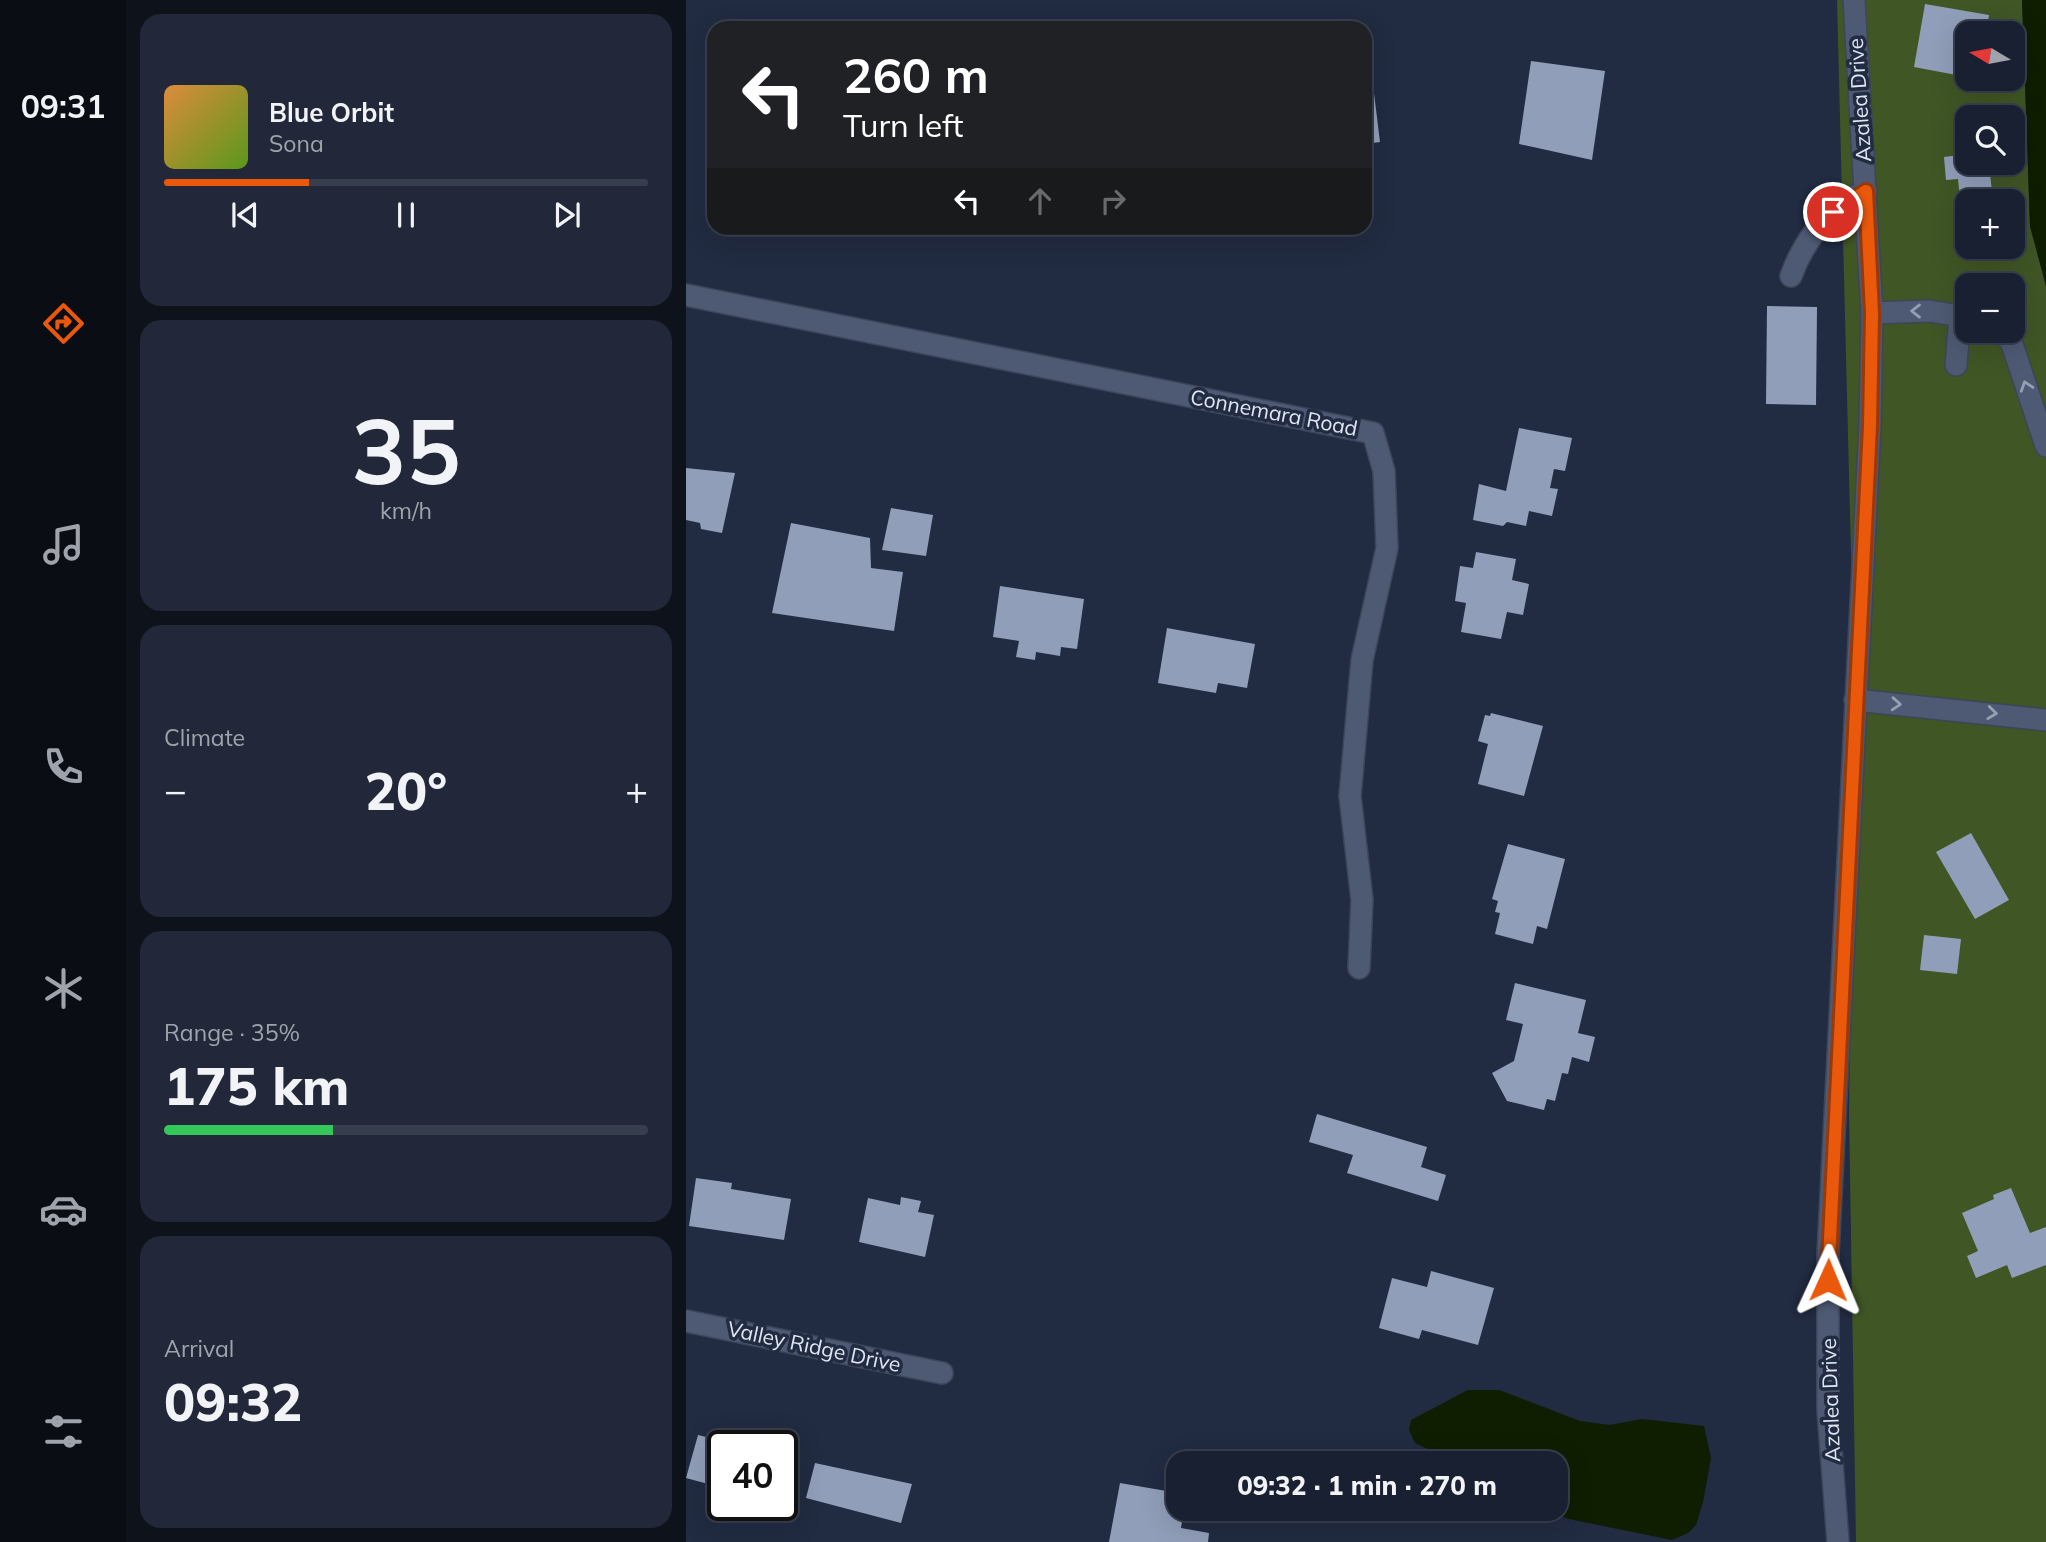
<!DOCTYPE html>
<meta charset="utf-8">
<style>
body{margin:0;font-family:Mulish,sans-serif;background:#222839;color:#f1f3f6;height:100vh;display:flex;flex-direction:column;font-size:26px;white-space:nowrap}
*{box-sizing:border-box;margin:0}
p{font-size:23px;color:#9fa3ab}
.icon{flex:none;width:38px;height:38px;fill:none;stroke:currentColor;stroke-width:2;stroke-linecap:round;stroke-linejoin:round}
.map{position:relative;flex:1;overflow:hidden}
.drawer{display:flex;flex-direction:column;gap:14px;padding:14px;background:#0e121b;width:560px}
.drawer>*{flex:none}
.top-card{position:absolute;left:21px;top:21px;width:665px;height:214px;border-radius:21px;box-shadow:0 7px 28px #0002,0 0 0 2px #373e4d;background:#202124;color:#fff;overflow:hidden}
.needle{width:46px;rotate:280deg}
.fabs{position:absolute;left:1269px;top:21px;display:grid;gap:14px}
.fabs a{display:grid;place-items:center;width:70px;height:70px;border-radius:14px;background:#192031;box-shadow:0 7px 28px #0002,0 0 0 2px #373e4d;font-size:35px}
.speed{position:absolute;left:21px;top:1430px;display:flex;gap:14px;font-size:35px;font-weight:700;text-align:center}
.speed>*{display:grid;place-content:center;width:91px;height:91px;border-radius:50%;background:#192031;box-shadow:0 7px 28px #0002,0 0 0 2px #373e4d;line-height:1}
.speed .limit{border:4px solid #111;border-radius:10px;background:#fff;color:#111}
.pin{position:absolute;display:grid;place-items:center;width:60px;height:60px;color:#fff;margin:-30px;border:4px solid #fff;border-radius:50%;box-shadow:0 2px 7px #0007}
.me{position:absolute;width:77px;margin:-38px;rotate:1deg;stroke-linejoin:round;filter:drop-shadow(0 0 5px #0008)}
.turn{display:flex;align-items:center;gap:24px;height:147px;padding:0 21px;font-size:32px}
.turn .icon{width:91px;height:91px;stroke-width:2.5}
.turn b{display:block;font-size:49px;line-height:60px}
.lanes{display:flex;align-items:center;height:66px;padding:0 21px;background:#0003;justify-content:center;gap:35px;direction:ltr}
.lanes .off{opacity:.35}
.big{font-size:52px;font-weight:800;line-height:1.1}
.drawer .tile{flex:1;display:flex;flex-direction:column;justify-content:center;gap:10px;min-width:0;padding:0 24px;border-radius:21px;background:#222839}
.drawer .dial{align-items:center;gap:0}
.dial b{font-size:91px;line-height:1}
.song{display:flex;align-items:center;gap:21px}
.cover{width:84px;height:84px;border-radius:10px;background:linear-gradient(135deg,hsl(30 70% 55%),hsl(90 70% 35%))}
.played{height:7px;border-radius:4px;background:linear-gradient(90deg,#ea580c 30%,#373e4d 30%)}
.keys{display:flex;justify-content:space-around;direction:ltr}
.heat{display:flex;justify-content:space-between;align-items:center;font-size:38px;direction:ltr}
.charge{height:10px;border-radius:5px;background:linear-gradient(90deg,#34c759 35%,#373e4d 0)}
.trip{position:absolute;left:480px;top:1451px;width:402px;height:70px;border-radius:21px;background:#192031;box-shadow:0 7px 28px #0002,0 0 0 2px #373e4d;font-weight:800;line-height:70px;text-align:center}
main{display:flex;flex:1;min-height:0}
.menu{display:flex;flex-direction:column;width:126px;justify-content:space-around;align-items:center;background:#0a0d14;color:#9fa3ab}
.menu .icon{width:49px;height:49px}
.menu .current{color:#ea580c}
.menu b{font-size:32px;color:#f1f3f6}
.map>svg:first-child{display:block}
.green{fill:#405625;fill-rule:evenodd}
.water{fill:#0f1d00}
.building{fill:#919eb9}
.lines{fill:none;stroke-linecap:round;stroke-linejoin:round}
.minor-casing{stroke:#3d4558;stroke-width:24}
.minor{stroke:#4e5a73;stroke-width:21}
.oneway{stroke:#96a0b3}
.route-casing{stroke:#983908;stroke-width:18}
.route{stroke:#ea580c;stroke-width:12}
.labels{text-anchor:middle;stroke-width:7;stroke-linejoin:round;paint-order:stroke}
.street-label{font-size:21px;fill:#dee5f3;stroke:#212b41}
</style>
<main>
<nav class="menu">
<b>09:31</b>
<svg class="icon current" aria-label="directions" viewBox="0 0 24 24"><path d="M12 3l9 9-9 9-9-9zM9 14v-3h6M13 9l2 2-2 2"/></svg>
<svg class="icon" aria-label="music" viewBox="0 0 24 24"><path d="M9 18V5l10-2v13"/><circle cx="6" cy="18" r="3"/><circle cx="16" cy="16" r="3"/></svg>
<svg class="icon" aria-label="phone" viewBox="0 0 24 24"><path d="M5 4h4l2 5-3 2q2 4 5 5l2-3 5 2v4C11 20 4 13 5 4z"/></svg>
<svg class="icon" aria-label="climate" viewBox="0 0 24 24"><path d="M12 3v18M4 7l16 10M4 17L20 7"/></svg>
<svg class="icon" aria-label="car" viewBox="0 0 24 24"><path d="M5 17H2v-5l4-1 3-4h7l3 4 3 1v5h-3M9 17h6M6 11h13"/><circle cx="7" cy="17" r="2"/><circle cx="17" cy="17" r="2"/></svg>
<svg class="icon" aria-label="filters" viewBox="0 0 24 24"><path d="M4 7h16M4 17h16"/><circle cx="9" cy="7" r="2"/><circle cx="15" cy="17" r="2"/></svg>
</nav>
<section class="drawer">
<div class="tile">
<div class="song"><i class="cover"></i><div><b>Blue Orbit</b><p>Sona</p></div></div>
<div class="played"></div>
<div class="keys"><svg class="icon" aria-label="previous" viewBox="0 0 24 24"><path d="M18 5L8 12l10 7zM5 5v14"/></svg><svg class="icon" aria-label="pause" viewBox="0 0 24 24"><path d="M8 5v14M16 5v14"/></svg><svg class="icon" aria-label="next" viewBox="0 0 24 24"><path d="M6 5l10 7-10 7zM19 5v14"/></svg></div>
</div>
<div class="tile dial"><b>35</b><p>km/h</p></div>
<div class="tile"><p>Climate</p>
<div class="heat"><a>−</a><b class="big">20°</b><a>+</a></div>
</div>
<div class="tile"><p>Range · 35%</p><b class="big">175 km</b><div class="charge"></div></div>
<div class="tile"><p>Arrival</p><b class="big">09:32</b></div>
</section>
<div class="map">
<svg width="1360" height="1542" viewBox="0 0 1360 1542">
<rect width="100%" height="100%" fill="#212b41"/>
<path class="green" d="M 1151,0 L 1336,0 L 1344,226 L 1360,286 L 1360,1542 L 1170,1542 L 1163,1114 L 1168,673 ZM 1281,33 L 1326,33 L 1326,79 L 1281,79 ZM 1281,117 L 1326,117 L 1326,163 L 1281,163 ZM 1281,201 L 1326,201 L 1326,247 L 1281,247 ZM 1281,285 L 1326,285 L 1326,331 L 1281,331 Z"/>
<g class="water">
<path d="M 1336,0 L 1360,0 L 1360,286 L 1344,226 Z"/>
<path d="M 782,1390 L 813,1390 L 894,1421 L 924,1425 L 956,1419 L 1018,1426 L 1025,1458 L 1017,1502 L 1010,1525 L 1002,1533 L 986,1540 L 883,1519 L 851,1509 L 870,1508 L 870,1463 C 818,1463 776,1467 729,1443 L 723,1430 L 725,1420 Z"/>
</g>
<g class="building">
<path d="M 1239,4 L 1303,15 L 1300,33 L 1281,33 L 1281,77 L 1228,67 Z"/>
<path d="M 24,39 L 28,39 L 28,93 L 19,92 Z"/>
<path d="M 679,53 L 683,53 L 694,142 L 679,144 Z"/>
<path d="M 845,61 L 919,71 L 906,160 L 833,144 Z"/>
<path d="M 1281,154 L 1281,163 L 1288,163 L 1289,175 L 1304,173 L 1307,201 L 1281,201 L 1281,226 L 1277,227 L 1272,179 L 1260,180 L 1258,157 Z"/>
<path d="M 1081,306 L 1131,307 L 1130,405 L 1080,404 Z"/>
<path d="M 833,428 L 886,438 L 879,471 L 868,469 L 864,488 L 872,489 L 866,516 L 843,511 L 840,526 L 821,522 L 817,526 L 787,520 L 793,484 L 820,491 Z"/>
<path d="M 0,468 L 49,473 L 36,533 L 15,529 L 14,523 L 0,520 Z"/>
<path d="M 205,508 L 247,515 L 240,556 L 196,550 Z"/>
<path d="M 105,523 L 184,538 L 185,568 L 217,572 L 208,631 L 86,613 Z"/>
<path d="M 790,552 L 830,559 L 826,580 L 843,584 L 837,615 L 821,612 L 815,639 L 775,632 L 780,603 L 769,601 L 774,566 L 787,568 Z"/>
<path d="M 314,586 L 398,599 L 391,649 L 375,647 L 374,656 L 350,652 L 349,660 L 330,657 L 333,641 L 307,637 Z"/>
<path d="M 481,628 L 569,644 L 561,688 L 532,683 L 530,693 L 472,683 Z"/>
<path d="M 805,713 L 857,726 L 838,796 L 792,784 L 802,744 L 792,741 L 799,715 L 804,716 Z"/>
<path d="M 1285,833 L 1323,900 L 1289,919 L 1250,852 Z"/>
<path d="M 822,844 L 879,859 L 861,929 L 851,926 L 847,944 L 809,934 L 814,913 L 809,912 L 812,901 L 806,899 Z"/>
<path d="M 1238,935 L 1275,939 L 1271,974 L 1234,970 Z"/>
<path d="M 829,983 L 900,1000 L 892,1033 L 909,1037 L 903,1062 L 886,1057 L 882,1074 L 876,1073 L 869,1101 L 861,1099 L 858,1110 L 821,1101 L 806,1073 L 828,1061 L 837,1024 L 820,1020 Z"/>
<path d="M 631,1114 L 741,1147 L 735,1167 L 760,1175 L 752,1201 L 661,1173 L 667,1155 L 623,1142 Z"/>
<path d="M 10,1178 L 46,1183 L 45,1189 L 105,1199 L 98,1240 L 3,1226 Z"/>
<path d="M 1325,1188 L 1344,1233 L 1360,1227 L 1360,1265 L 1326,1278 L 1321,1265 L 1290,1278 L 1281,1256 L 1292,1251 L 1276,1213 L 1308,1199 L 1307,1195 Z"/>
<path d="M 215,1197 L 235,1201 L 232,1212 L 248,1215 L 239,1257 L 173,1242 L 182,1198 L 214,1205 Z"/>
<path d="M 745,1271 L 808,1288 L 792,1345 L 736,1330 L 733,1339 L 693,1328 L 706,1278 L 741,1287 Z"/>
<path d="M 12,1435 L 52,1445 L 37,1446 L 37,1488 L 0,1478 Z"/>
<path d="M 129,1463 L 226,1484 L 215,1523 L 120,1498 Z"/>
<path d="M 434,1483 L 492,1493 L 492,1508 L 498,1508 L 495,1528 L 523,1533 L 522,1542 L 423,1542 Z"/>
</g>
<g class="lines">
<defs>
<g id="minor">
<path d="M 1105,276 C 1118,240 1144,206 1180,191"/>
<path d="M 0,295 L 687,433 L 698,471 L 701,548 L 676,660 L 664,796 L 676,900 L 673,968"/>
<path d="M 1186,313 L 1243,311 L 1274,316 L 1270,365"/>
<path d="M 1313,331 L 1325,341 L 1360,446"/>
<path d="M 1169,700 L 1360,720"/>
<path d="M 0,1321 L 256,1373"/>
<path d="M 1152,1542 L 1142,1410 L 1142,1254 L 1184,426 L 1186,313 L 1168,0"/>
</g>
</defs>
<use href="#minor" class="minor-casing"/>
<use href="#minor" class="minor"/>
</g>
<defs><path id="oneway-chevron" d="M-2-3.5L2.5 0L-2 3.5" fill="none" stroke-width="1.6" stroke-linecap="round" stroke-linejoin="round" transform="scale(1.75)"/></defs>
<g class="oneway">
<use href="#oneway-chevron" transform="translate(1230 311) rotate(-180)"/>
<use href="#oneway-chevron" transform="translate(1340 386) rotate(-108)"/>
<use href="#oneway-chevron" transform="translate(1210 704) rotate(4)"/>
<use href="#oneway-chevron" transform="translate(1306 713) rotate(7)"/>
</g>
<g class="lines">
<defs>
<path id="route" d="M 1142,1280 L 1184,426 L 1186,313 L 1180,191 L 1147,212"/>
</defs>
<use href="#route" class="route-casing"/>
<use href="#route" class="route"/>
</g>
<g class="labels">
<g class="street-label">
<text transform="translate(1174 100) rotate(-94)" y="7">Azalea Drive</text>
<text transform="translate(588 413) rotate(11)" y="7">Connemara Road</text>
<text transform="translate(128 1347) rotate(12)" y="7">Valley Ridge Drive</text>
<text transform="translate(1145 1400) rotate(-92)" y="7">Azalea Drive</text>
</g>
</g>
</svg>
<div class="fabs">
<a><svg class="needle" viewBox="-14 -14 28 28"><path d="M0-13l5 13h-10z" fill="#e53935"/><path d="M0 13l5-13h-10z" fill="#9fa3ab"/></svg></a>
<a><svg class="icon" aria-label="search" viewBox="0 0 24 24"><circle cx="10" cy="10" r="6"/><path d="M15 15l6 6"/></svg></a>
<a>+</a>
<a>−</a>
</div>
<div class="speed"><div class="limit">40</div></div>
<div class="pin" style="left:1147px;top:212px;background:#d93025"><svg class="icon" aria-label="arrive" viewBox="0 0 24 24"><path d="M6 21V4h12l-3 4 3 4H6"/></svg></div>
<svg class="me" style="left:1142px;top:1280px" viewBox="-20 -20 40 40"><path d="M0-17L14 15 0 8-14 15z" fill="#ea580c" stroke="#fff" stroke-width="4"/></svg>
<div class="trip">09:32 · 1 min · 270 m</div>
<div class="top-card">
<div class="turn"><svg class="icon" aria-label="left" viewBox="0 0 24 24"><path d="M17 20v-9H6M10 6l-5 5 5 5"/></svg><div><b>260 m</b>Turn left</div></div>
<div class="lanes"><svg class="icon" aria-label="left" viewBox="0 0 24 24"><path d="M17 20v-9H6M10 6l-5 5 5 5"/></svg><svg class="icon off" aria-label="ahead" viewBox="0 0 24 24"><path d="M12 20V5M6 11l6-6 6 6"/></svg><svg class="icon off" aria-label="right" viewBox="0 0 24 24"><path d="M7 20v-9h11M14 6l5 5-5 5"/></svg></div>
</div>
</div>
</main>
